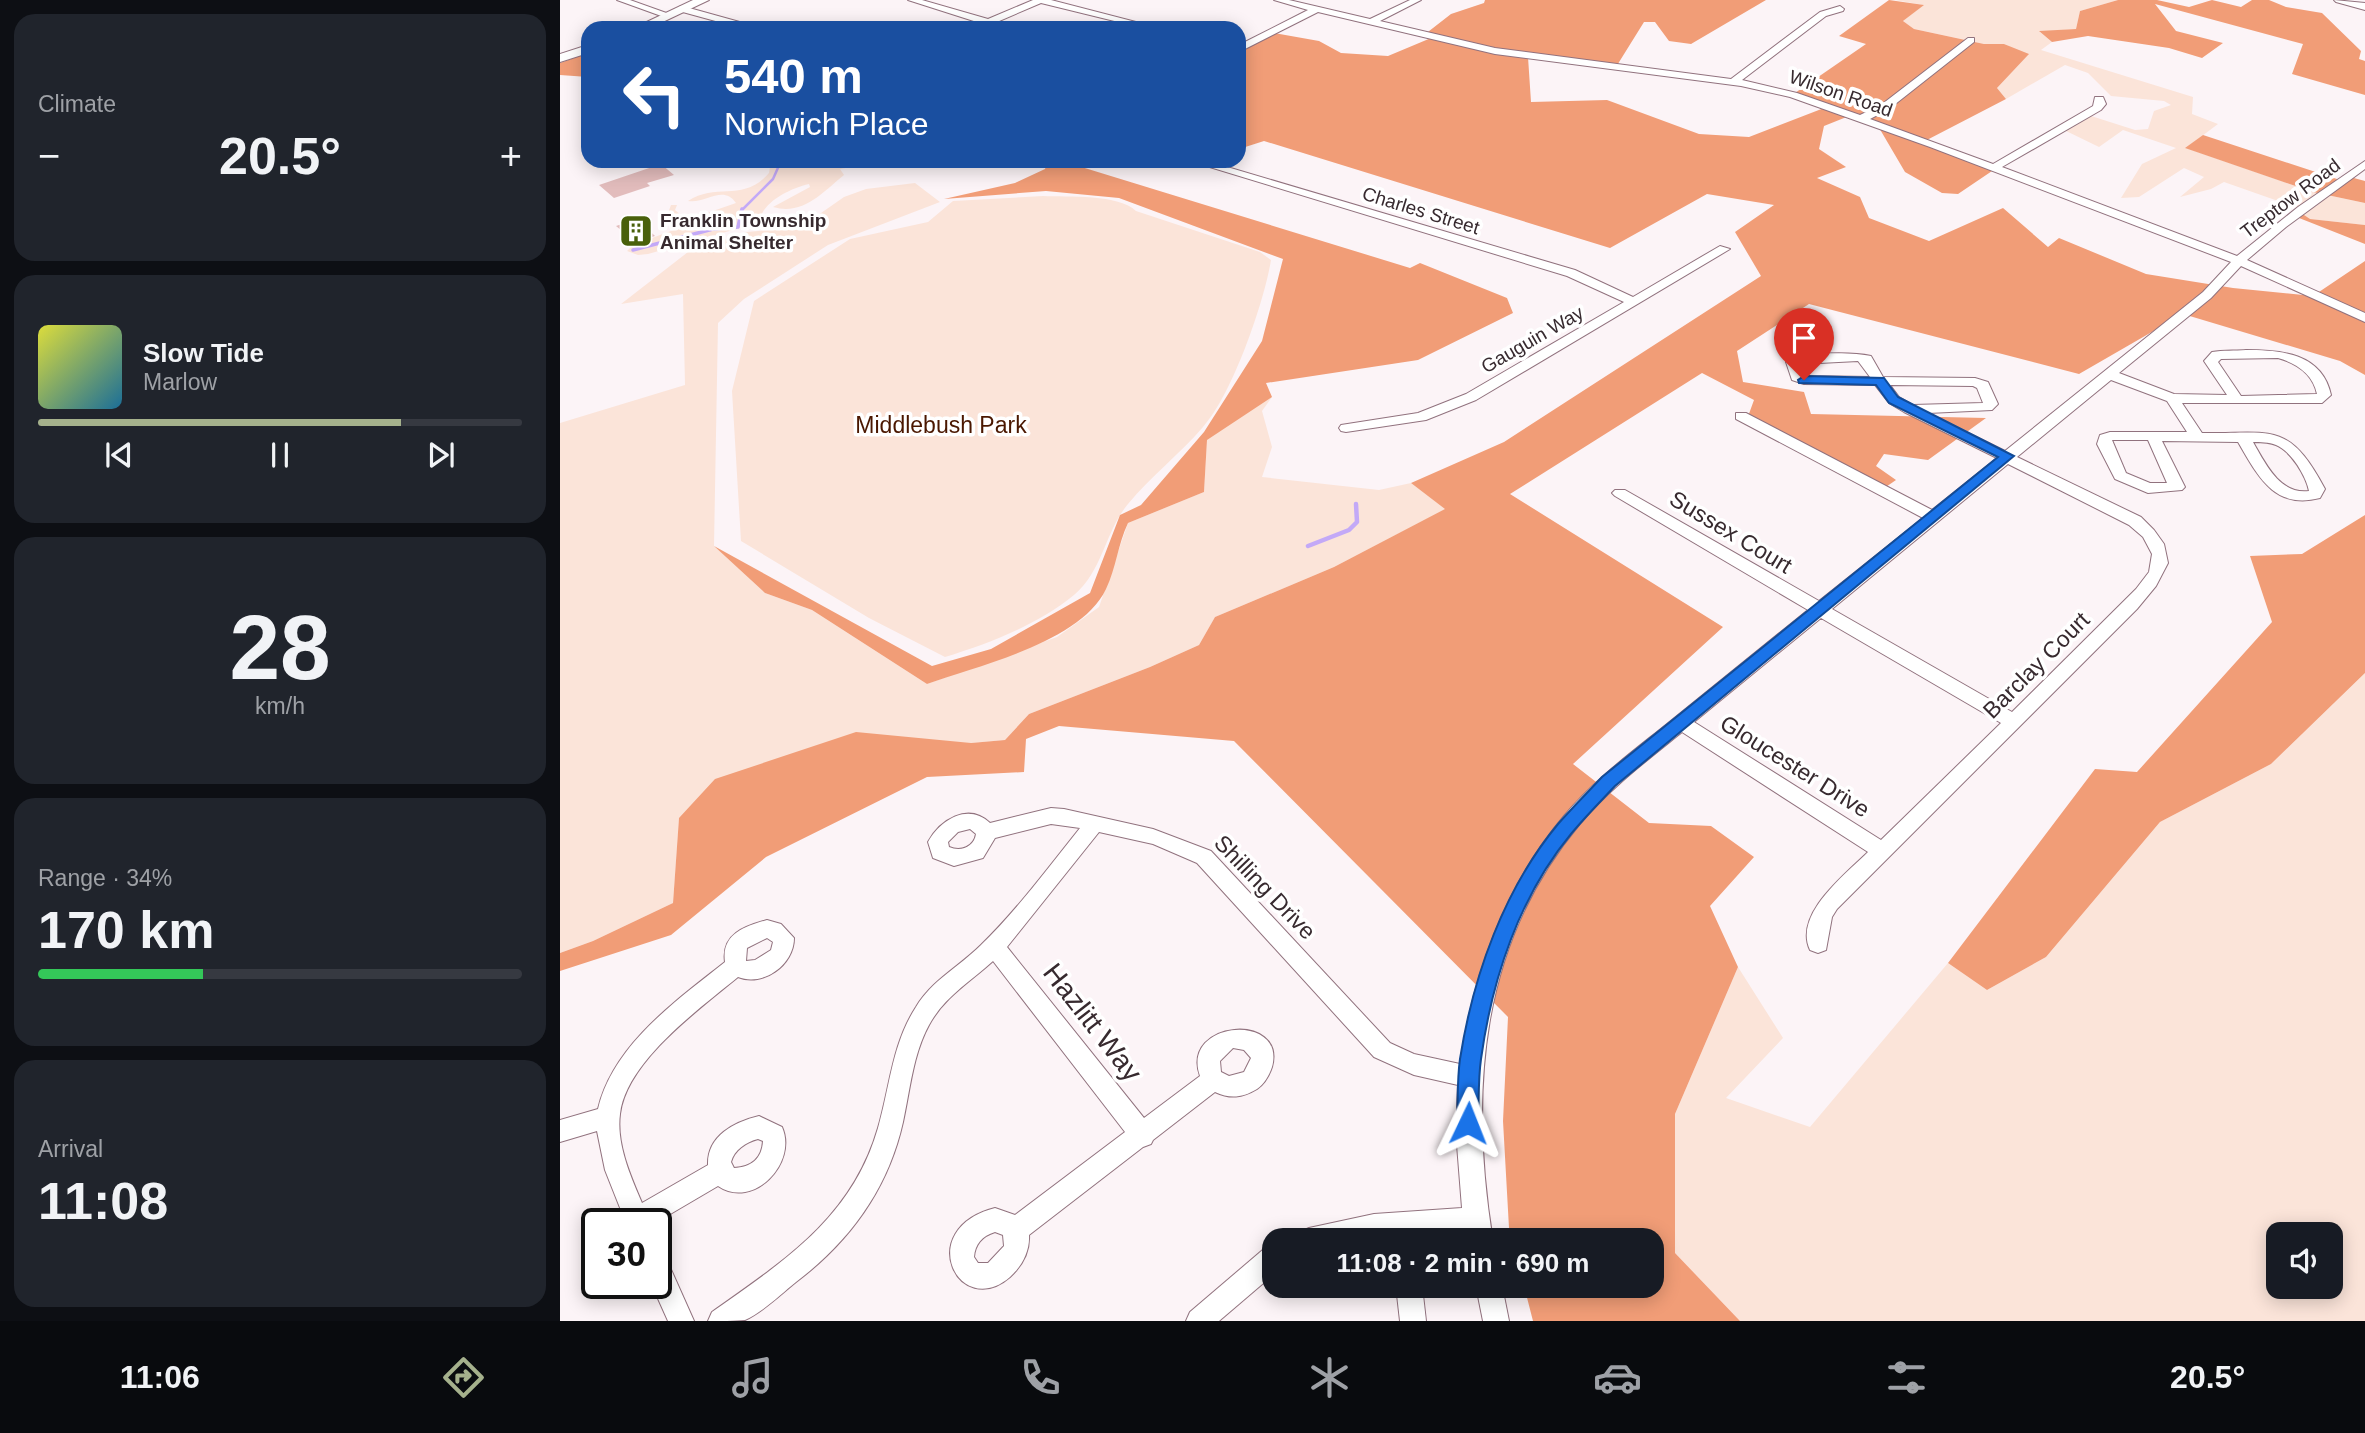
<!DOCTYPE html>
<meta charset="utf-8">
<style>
body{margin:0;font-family:Arial,sans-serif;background:#20242c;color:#f1f3f6;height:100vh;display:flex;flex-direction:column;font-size:26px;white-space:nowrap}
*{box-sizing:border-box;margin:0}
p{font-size:23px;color:#9ea1a6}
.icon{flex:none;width:38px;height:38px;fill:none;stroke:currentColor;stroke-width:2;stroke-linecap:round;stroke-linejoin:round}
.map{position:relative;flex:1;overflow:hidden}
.details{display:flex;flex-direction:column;gap:14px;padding:14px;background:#0d0f14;width:560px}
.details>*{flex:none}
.banner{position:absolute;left:21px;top:21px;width:665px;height:147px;border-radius:21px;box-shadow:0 4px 18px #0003;background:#1a4fa0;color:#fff;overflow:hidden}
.controls{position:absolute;left:1706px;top:1222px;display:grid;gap:14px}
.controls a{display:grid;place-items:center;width:77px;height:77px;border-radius:14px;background:#171b24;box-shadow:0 4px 18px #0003;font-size:35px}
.speed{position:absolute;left:21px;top:1208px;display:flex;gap:14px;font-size:35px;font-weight:700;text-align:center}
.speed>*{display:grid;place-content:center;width:91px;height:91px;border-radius:50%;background:#171b24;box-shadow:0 4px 18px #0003;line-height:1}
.speed .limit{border:4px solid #111;border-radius:10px;background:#fff;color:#111}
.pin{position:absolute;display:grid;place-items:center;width:60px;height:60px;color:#fff;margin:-72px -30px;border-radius:50% 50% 50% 0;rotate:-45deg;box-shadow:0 0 7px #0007}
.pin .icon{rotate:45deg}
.me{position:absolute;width:77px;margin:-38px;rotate:2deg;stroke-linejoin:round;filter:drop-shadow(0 0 5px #0008)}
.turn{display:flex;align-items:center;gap:24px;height:147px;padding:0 28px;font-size:32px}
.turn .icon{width:91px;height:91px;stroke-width:2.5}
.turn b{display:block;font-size:49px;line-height:60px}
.big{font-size:52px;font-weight:700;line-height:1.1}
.details .card{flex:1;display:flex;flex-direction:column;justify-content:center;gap:10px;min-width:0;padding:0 24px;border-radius:21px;background:#20242c}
.details .dial{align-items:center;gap:0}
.dial b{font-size:91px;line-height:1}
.song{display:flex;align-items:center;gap:21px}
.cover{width:84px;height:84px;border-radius:10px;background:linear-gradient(135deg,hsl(60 70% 55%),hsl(200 70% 35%))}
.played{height:7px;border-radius:4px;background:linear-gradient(90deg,#a5b18c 75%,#363941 75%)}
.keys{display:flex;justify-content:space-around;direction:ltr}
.heat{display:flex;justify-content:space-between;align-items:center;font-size:38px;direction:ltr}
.charge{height:10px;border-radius:5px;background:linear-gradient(90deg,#34c759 34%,#363941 0)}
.trip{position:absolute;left:702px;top:1228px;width:402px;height:70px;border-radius:21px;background:#171b24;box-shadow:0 4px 18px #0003;font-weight:700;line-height:70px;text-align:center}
.dock{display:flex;height:112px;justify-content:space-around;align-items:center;background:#090b0e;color:#9ea1a6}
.dock .icon{width:49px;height:49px}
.dock .current{color:#a5b18c}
.dock b{font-size:32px;color:#f1f3f6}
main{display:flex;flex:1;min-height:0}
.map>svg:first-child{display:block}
.green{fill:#fbe4d9;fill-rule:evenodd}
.forest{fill:#f19d77}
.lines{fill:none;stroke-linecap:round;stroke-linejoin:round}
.stream-far2{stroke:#c3a9f7;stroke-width:2.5}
.stream-far1{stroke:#c3a9f7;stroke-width:3.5}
.stream{stroke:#c3a9f7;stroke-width:4.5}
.building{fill:#e2bcbc}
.minor-casing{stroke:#91727e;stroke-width:2}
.major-casing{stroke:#91727e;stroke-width:2}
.minor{fill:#fff;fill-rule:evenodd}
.major{fill:#fff;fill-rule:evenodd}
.route{fill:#1a73e8;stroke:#114b97;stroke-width:2}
.labels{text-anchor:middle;stroke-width:7;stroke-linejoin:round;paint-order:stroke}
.far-street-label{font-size:19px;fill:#372a2f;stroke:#fff}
.far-poi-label{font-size:19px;font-weight:bold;fill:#372a2f;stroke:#fff;text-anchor:start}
.park-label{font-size:23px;fill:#4a1700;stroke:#fff}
.street-label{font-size:23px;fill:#372a2f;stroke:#fff}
.near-street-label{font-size:28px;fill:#372a2f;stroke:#fff}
</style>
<main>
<section class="details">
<div class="card"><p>Climate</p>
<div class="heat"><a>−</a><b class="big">20.5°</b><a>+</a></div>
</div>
<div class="card">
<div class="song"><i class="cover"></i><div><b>Slow Tide</b><p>Marlow</p></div></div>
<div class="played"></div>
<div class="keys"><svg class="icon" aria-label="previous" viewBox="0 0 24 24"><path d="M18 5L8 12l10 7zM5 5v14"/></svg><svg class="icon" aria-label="pause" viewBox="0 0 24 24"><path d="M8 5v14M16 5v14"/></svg><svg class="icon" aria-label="next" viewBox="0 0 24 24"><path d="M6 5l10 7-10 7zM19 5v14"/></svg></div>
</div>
<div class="card dial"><b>28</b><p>km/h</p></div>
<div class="card"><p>Range · 34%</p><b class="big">170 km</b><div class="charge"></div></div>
<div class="card"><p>Arrival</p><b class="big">11:08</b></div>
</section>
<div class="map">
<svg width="1805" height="1321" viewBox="0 0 1805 1321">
<rect width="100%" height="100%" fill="#fcf4f7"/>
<g class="green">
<path d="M 1335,0 L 1558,0 L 1520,11 L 1516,29 L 1480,32 L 1492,42 L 1481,50 L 1633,97 L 1632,114 L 1658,124 L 1626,148 L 1753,192 L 1805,203 L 1805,225 L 1749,219 L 1732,206 L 1664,182 L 1651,189 L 1620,197 L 1644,177 L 1624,168 L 1579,197 L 1561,198 L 1582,164 L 1616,148 L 1563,130 L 1539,147 L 1502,129 L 1528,115 L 1575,130 L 1588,129 L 1594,111 L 1611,105 L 1604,101 L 1551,96 L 1528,73 L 1505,65 L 1446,99 L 1437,88 L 1468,55 L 1444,44 L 1424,44 L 1354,29 L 1343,21 L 1363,5 Z"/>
<path d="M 211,161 L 302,161 L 296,166 L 280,169 L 284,175 C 263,192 243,216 213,207 L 250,187 L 249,184 C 229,189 204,201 199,221 L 194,224 L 88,254 L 78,255 L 67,251 L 73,245 L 119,228 L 115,224 L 120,221 L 108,213 L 111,205 L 117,205 L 115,210 L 127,220 L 176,203 C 163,184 146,204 128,201 C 157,182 184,203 209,173 Z"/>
<path d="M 355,183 L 380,202 L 268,245 L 184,299 L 158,323 L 154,546 L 205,593 L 252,610 L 367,684 L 497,637 L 539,607 L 568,523 L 644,492 L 647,440 L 657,419 L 712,397 L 702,411 L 712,447 L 702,477 L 819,490 L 851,483 L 886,509 L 774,567 L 655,617 L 639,645 L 590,667 L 469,714 L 445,740 L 411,743 L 119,818 L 113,903 L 33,941 L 0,953 L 0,423 L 125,385 L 123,294 L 61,304 L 128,252 L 187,232 L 241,227 L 284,197 L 306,189 Z"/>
<path d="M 483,196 C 508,197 559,194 576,211 L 700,252 L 711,260 C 704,303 672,395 643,427 C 620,454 591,476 568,504 C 545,531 543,571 514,595 C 477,625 430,643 385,657 L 309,618 L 181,541 L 172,391 L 194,301 L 290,239 L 368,222 L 393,201 Z"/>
<path d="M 1805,673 L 1805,1321 L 1180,1321 L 1115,1253 L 1115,1114 L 1178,967 L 1223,1038 L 1166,1098 L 1250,1127 L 1388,963 L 1427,990 L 1486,957 L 1600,822 L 1711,764 ZM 1718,1234 L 1771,1234 L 1771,1286 L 1718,1286 Z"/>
</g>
<g class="forest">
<path d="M 925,0 L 1206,0 L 1131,44 L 1109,41 L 1095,22 L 1084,22 L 1056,67 L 968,57 L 971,102 L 1047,100 L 1139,134 L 1189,137 L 1264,108 L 1232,95 L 1306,44 L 1279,36 L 1329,0 L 1364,5 L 1343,21 L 1354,29 L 1424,44 L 1444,44 L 1469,54 L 1437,88 L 1446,99 L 1363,142 L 1435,169 L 1398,194 L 1382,193 L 1345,172 L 1318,126 L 1289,116 L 1264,126 L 1259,149 L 1286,167 L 1257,178 L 1300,197 L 1309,218 L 1369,241 L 1443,208 L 1488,247 L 1499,238 L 1586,274 L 1673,288 L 1753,296 L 1805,261 L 1805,375 L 1780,361 L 1623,314 L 1519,374 L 1249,304 L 1177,351 L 1183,382 L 1244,392 L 1251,414 L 1426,418 L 1368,460 L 1324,454 L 1316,466 L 1336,480 L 1320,491 L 1186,422 L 1194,400 L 1142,373 L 950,494 L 1163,627 L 1013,764 L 1089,823 L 1151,826 L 1194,857 L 1150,906 L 1178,967 L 1115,1114 L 1115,1253 L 1180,1321 L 973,1321 L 964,1286 L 1092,1286 L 1092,1241 L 952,1241 L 949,1228 L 943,1121 L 948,1017 L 674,741 L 499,726 L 466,739 L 464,772 L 367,777 L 206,857 L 111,935 L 0,971 L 0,953 L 33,941 L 113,903 L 119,818 L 155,779 L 296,732 L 411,743 L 445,740 L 469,714 L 590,667 L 639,645 L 655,617 L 774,567 L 885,509 L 851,483 L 944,442 L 1201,276 L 1175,232 L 1214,205 L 1147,194 L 1050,248 L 704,141 L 679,149 L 679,51 L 714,33 L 759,41 L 781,53 L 828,56 L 871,38 L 864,35 L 891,14 L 924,3 Z"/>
<path d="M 1558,0 L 1597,0 L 1629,7 L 1652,0 L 1681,7 L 1692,0 L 1709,0 L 1726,7 L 1762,13 L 1801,51 L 1799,59 L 1805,61 L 1805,95 L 1732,74 L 1743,44 L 1595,4 L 1616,31 L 1663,43 L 1642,58 L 1609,48 L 1528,36 L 1492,42 L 1479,31 L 1516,29 L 1520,11 Z"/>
<path d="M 28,53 L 28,77 L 0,75 L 0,63 Z"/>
<path d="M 1643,135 L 1783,181 L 1790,177 L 1805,181 L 1805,203 L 1753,192 L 1625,148 Z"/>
<path d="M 488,161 L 524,161 L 515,165 L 850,268 L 860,263 L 947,298 L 953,313 L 858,360 L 706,383 L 712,397 L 647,440 L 644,492 L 568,523 C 558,544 556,568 546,589 C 521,642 420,665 367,684 L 252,610 L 205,593 L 154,546 L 372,666 L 431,649 L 530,593 L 560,515 L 581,505 L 644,432 L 702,341 L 723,259 L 559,198 L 486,191 L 384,199 L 455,183 L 485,169 Z"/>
<path d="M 1738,211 L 1750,219 L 1805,225 L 1805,244 L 1734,216 Z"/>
<path d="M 1805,515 L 1805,673 L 1711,764 L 1600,822 L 1486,957 L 1427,990 L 1388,963 L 1535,769 L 1577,772 L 1712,622 L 1690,556 L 1742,554 Z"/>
</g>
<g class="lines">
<path class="stream-far2" d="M 181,211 L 213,179 L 221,161"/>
<path class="stream-far1" d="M 73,250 L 153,229 L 178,227 L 182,209"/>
<path class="stream" d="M 748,546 L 789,530 L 797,522 L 796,504"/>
</g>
<g class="building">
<path d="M 101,164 L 114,175 L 87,183 L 90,186 L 54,198 L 39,185 Z"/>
<path d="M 77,219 L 95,236 L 76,242 L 56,226 Z"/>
</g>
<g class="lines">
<defs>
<g id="minor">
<path d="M 57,0 L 70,0 L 112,15 L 104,17 Z"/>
<path d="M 348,0 L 362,0 L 428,19 L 473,0 L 491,0 L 599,28 L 583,28 L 481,3 L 423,28 L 414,28 L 420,23 Z"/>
<path d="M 714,0 L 729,0 L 810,19 L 850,0 L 861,0 L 820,21 L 935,48 L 1171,79 L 1260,12 L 1280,6 L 1284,9 L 1283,11 L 1266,16 L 1182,80 L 1237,93 L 1300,115 L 1321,105 L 1408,38 L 1414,38 L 1414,42 L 1329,109 L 1310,119 L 1433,164 L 1533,106 L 1535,97 L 1543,97 L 1546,104 L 1541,110 L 1442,167 L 1677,256 L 1738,207 L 1805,161 L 1805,169 L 1726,227 L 1687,260 L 1805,313 L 1805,322 L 1681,266 L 1651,298 L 1559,373 L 1614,394 L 1667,395 L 1644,361 L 1652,352 C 1663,350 1675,351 1686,350 C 1721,350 1762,353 1771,395 L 1762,403 L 1622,403 L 1642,433 C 1712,434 1728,420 1765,489 L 1760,498 C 1714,510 1698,476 1678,442 L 1602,441 L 1625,487 L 1622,490 L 1588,493 L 1555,479 L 1537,444 L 1540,435 L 1550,432 L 1627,432 L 1607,401 L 1551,380 L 1457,457 L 1581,517 L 1594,530 L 1604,544 L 1608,563 L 1596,586 L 1577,609 L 1277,909 L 1272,917 L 1266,950 L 1258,953 L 1250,950 C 1233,914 1286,874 1308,852 L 1122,732 C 1086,761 1049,789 1019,825 C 919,945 909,1093 933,1241 L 907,1241 L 906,1232 L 856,1236 L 857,1241 L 831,1241 L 831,1237 L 804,1241 L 737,1241 L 740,1232 L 749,1228 L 814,1214 L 902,1208 L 896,1132 L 898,1085 L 854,1075 L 814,1057 L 637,863 L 593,844 L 539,832 L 447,947 L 584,1118 L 640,1076 C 620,1020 727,1012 712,1067 C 709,1076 704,1084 697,1089 C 682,1098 670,1099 655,1092 L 593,1140 L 591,1144 L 583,1147 L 469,1235 C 470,1251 462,1266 450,1277 C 399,1321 353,1229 435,1208 L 455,1215 L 565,1132 L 433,961 C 410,982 384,997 369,1025 C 353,1054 350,1090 343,1122 C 328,1189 290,1241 236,1282 C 221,1294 203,1312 185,1320 C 176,1321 158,1321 148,1321 L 152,1312 C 224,1261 292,1218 318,1128 C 330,1087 332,1044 356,1007 C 372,980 399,967 421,945 C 457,910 488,868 520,828 L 491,824 L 435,838 L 423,858 L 394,866 L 373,858 L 368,842 C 380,820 408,802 430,823 L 491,808 L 504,809 L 593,829 L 651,851 L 830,1043 L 854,1054 L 900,1064 C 913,975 945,886 1004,816 C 1034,780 1071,753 1107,724 C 1154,686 1201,648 1248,610 L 1055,496 L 1052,493 L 1055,490 L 1065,490 L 1259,601 L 1363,518 L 1176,419 L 1176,413 L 1186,413 L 1372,510 L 1437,458 L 1344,412 L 1329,403 L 1315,385 L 1244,384 L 1232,380 L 1226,362 C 1239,351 1294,352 1311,356 L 1323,377 L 1415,378 L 1428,382 L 1438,404 L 1432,410 L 1368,413 L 1445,451 L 1643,292 L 1671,262 L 1370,147 L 1230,97 L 1181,86 L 935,54 L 758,12 L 679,52 L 679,45 L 748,10 ZM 1718,358 C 1736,363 1753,374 1757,394 L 1681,396 L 1658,362 L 1661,359 ZM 1298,361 L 1310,377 L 1246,376 L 1240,364 ZM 1330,385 L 1413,386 L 1417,388 L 1423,403 L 1353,405 L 1339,397 ZM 1552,440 L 1588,440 L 1607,483 L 1590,483 L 1566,473 ZM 1693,442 C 1700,442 1709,442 1716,445 C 1731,451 1746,476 1749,491 C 1720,495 1705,463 1693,442 ZM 1448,464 L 1569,525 L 1583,537 L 1592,554 L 1589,572 L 1576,589 L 1452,712 L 1272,609 ZM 1261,618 L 1441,723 L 1321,840 L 1134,722 ZM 410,829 L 416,834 C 414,847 401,852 389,847 L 388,842 L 398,832 ZM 673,1048 L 684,1050 L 691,1058 L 684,1072 L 669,1076 L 661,1072 L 660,1061 ZM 435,1232 L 443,1235 L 444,1246 L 428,1263 L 418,1263 L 414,1257 C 415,1244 422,1236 435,1232 Z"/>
<path d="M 122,6 L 194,26 L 196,28 L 181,28 L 119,11 L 119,7 Z"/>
<path d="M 630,161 L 647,161 L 1015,270 L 1073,297 L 1160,246 L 1170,249 L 916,400 L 866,420 L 786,432 L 781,431 L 779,428 L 781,425 L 858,413 L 906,394 L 1064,302 L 1007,276 Z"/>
<path d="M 207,920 L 221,924 L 234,938 C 234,965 203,987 178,977 C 139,1009 66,1062 60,1114 C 56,1144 71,1177 82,1203 L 148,1165 C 147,1136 174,1122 199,1116 L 222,1127 C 238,1163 193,1210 158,1186 L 95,1223 L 66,1223 L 45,1170 L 37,1131 L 0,1142 L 0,1120 L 38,1109 C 53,1045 116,1001 165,962 C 161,934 185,926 207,920 ZM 207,938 L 213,942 L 211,950 L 195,960 L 186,961 L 187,948 ZM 198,1139 L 203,1141 C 202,1159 191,1167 174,1168 L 171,1162 C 174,1150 186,1142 198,1139 Z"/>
<path d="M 714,1244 L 714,1274 L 659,1321 L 626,1321 L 630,1312 L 705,1248 Z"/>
<path d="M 96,1252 L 105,1256 L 134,1321 L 108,1321 L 91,1283 L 96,1283 Z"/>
<path d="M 836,1286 L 862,1286 L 866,1321 L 840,1321 Z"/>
<path d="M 916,1286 L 942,1286 L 949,1321 L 923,1321 Z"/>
</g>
<g id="major">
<path d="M 133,0 L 149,0 L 90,28 L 74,28 Z"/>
<path d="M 1774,0 L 1805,3 L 1805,10 L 1776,2 Z"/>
<path d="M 28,45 L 28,53 L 0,62 L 0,54 Z"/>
</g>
</defs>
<use href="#minor" class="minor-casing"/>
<use href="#major" class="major-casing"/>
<use href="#minor" class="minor"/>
<use href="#major" class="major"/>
</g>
<path class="route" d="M 1244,376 L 1324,378 L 1338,397 L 1454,456 L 1055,786 C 1040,802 1025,817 1011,834 C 959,897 932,979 921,1059 C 918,1080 919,1102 918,1123 L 915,1131 L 908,1134 L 900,1131 L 897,1123 C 898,1102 897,1080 900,1059 C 913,976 944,889 998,824 C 1012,808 1028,792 1042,777 L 1438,457 L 1329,403 L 1316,385 L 1239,383 L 1238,380 Z"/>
<defs>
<symbol id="building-square" viewBox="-11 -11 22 22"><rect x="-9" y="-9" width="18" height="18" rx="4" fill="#49600b" stroke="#fff"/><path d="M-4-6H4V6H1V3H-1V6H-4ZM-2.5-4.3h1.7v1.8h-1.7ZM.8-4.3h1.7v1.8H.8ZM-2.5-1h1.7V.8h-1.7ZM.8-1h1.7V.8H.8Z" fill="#fff"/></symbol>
</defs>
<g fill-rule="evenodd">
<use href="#building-square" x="57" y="212" width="38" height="38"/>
</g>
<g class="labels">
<g class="far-street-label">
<text transform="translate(1281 93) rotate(19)" y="7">Wilson Road</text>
<text transform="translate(1730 198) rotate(-37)" y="7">Treptow Road</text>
<text transform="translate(861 210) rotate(17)" y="7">Charles Street</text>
<text transform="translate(972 339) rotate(-30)" y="7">Gauguin Way</text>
</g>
<g class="far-poi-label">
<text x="100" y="227">Franklin Township<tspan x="100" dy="22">Animal Shelter</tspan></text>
</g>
<g class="park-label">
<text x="381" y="433">Middlebush Park</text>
</g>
<g class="street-label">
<text transform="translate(1171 532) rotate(31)" y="8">Sussex Court</text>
<text transform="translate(1476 665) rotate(-45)" y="8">Barclay Court</text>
<text transform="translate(1235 766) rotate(32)" y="8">Gloucester Drive</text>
<text transform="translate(705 887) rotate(46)" y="8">Shilling Drive</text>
</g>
<g class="near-street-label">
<text transform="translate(533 1022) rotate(52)" y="10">Hazlitt Way</text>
</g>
</g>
</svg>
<div class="controls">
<a><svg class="icon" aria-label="sound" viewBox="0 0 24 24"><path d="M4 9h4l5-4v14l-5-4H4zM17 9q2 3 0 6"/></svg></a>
</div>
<div class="speed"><div class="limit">30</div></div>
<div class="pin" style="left:1244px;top:380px;background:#d93025"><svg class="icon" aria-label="arrive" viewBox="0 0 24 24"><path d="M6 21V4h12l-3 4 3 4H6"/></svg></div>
<svg class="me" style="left:908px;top:1123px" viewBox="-20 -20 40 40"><path d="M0-17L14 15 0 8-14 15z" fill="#1a73e8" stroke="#fff" stroke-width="4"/></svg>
<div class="trip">11:08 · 2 min · 690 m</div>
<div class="banner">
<div class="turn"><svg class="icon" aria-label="left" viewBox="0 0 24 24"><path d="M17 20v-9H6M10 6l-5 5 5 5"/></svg><div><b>540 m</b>Norwich Place</div></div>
</div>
</div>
</main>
<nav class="dock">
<b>11:06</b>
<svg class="icon current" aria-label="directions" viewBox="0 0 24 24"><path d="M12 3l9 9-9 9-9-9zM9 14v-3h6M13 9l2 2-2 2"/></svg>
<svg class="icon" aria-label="music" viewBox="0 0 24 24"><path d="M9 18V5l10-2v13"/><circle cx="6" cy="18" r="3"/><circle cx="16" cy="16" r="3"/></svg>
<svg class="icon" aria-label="phone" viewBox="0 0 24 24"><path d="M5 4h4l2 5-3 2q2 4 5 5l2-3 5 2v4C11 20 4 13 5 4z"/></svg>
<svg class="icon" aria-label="climate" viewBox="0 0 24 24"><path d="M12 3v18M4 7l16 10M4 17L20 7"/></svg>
<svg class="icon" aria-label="car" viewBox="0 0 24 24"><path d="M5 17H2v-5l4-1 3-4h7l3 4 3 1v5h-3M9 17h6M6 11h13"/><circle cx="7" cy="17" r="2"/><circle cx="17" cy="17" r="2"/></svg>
<svg class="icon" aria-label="filters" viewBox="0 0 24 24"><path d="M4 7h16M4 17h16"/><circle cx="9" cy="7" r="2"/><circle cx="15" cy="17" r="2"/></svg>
<b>20.5°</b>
</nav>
